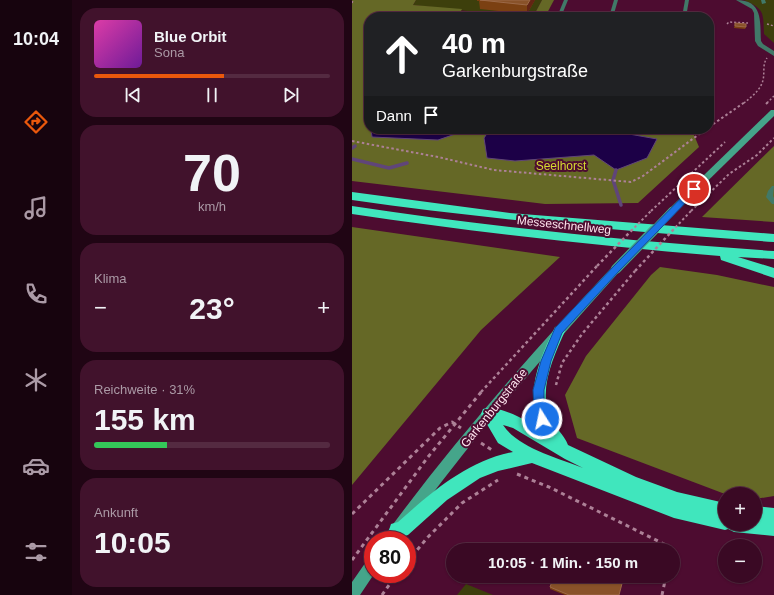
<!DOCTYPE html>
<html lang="de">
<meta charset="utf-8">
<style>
body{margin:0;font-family:Arial,sans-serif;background:#41122c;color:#f1f3f6;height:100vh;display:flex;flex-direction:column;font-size:15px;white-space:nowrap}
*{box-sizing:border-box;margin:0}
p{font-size:13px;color:#ab9aa6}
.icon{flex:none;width:22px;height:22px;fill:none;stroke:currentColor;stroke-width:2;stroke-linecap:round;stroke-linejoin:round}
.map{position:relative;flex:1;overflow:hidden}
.details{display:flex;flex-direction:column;gap:8px;padding:8px;background:#200514;width:280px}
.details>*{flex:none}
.guide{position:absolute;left:12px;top:12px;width:350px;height:122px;border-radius:16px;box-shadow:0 1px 3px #0004,0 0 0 1px #542a41;background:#202124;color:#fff;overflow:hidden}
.controls{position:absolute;left:366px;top:487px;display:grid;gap:8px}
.controls a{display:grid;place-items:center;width:44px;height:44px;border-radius:50%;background:#3a0924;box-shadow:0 1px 3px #0004,0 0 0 1px #542a41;font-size:20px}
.speed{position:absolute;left:12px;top:531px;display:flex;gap:8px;font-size:20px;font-weight:700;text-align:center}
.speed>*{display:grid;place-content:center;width:52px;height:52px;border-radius:50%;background:#3a0924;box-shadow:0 1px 3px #0004,0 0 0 1px #542a41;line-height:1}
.speed .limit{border:6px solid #d22;background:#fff;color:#111}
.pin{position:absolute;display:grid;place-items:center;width:34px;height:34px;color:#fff;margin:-17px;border:2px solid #fff;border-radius:50%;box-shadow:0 1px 4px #0007}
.me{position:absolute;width:44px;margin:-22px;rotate:350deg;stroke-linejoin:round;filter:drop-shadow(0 0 3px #0008)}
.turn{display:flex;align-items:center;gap:14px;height:84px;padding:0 12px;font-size:18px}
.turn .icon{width:52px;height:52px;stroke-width:2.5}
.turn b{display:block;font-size:28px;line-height:34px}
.then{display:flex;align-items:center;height:38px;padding:0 12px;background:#0003;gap:8px;font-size:15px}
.big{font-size:30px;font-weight:600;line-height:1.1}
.details .card{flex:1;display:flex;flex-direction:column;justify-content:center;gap:6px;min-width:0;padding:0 14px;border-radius:16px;background:#41122c}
.details .dial{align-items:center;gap:0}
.dial b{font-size:52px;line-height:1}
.song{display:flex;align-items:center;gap:12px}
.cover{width:48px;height:48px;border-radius:6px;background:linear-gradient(135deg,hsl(320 70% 55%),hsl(280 70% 35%))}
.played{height:4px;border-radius:2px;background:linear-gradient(90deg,#ea580c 55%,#542a41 55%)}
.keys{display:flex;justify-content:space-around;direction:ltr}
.heat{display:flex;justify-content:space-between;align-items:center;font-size:22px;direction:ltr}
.charge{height:6px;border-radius:3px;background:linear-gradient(90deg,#34c759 31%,#542a41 0)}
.trip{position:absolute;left:94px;top:543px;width:234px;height:40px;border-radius:20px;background:#3a0924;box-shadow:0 1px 3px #0004,0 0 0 1px #542a41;font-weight:600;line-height:40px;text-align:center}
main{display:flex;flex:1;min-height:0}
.menu{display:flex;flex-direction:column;width:72px;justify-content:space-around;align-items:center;background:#17040e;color:#ab9aa6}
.menu .icon{width:28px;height:28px}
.menu .active{color:#ea580c}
.menu b{font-size:18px;color:#f1f3f6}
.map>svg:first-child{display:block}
.green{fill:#3d3f0c}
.forest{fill:#656826}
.water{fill:#1c0047;stroke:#604579}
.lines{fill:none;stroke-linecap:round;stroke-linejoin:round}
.stream{stroke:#604579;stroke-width:3.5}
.path-far3{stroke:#ad8197;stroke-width:1.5;stroke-dasharray:2 2;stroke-linecap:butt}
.path-far2{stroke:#ad8197;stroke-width:2;stroke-dasharray:2.5 2.5;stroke-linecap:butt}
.path-far1{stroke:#ad8197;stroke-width:2.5;stroke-dasharray:3 3;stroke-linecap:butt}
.path{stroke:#ad8197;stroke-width:3;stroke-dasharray:4 4;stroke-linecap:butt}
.lane{fill:#417968;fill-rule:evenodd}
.street{fill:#417968;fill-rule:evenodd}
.secondary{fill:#45a58a;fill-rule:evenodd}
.highway{fill:#40e6bd;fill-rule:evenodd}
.path-bridge-far1{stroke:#ad8197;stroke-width:2;stroke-dasharray:2.5 2.5;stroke-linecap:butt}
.path-bridge{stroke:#ad8197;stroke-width:2.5;stroke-dasharray:3 3;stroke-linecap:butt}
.secondary-bridge-far1{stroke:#45a58a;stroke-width:8}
.secondary-bridge{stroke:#45a58a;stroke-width:10}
.wall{fill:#7b4012}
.shaded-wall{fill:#632414}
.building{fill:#895229;stroke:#9c6948}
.route{fill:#1a73e8;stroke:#114b97}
.labels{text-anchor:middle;stroke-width:4;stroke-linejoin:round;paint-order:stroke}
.park-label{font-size:12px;fill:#d4da31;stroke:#4d0c30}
.street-label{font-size:12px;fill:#ffe5ef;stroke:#4d0c30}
</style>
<main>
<nav class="menu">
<b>10:04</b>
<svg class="icon active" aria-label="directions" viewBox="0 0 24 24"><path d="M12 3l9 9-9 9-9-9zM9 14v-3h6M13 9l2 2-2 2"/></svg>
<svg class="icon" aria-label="music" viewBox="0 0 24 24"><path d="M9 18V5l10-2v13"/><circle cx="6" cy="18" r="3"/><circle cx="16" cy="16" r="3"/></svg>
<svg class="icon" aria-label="phone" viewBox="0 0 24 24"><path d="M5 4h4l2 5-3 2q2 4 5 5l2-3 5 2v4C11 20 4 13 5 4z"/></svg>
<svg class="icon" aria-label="climate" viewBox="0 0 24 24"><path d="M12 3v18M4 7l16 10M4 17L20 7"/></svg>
<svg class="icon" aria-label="car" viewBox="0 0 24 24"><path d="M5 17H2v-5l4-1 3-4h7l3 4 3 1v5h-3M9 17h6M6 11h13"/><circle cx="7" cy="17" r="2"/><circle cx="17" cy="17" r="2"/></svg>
<svg class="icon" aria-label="filters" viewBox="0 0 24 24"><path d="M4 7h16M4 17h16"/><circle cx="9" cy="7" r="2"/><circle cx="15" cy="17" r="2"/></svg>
</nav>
<section class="details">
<div class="card">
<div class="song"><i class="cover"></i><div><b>Blue Orbit</b><p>Sona</p></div></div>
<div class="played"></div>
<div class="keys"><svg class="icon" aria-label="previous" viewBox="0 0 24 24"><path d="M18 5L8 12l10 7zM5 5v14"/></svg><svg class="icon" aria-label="pause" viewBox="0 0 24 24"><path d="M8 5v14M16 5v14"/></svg><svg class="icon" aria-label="next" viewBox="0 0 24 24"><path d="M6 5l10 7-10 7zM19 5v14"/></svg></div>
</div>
<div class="card dial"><b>70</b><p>km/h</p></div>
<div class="card"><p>Klima</p>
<div class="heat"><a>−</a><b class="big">23°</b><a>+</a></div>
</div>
<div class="card"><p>Reichweite · 31%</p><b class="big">155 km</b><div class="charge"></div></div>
<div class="card"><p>Ankunft</p><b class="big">10:05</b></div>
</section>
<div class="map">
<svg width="422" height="595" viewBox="0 0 422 595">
<rect width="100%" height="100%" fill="#4d0c30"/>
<g class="green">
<path d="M 64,0 L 190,0 L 181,17 L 169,17 L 61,5 Z"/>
<path d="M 392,0 L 422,0 L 422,43 L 412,34 C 411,13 413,9 392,0 Z"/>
<path d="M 114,584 L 141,595 L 105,595 Z"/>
</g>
<g class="forest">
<path d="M 0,0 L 64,0 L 61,5 L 110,9 L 109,11 L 169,17 L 17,17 L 17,129 L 294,129 L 342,135 L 347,147 L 286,203 L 193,204 L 0,181 Z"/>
<path d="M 190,0 L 202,0 L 193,17 L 181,17 Z"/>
<path d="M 422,146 L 422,222 L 350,217 Z"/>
<path d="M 0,227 L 208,257 L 129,330 L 0,485 Z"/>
<path d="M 308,267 L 365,275 L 422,287 L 422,496 L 403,499 L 403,494 L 373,494 L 225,438 L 213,395 L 234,356 L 299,275 Z"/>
</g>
<g class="water">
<path d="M 19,129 L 118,129 L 86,140 L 20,137 Z"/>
<path d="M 138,129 L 249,129 L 305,139 L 295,158 L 264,170 L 242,155 L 163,161 L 135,158 L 132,138 Z"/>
</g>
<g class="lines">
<g class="stream">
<path d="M 0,148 L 3,146"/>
<path d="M 0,159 L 37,168 L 55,163"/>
<path d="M 264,170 L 261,180 L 269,205"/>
</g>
<g class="path-far3">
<path d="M 0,3 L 1,0"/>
<path d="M 375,24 L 377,22 L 396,23"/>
<path d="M 415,24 L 422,26"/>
<path d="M 392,103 C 399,97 409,90 411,80 C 413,72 410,65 415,58"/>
<path d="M 415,103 L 422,96"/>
</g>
<g class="path-far2">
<path d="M 414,104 L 416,102"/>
<path d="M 357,127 L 393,102"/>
<path d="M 0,141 L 86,157 L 142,170 L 279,182 L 291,176 L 354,129"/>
<path d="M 299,211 L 373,142"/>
<path d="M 339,211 L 377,174 L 405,155 L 422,138"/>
</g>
<g class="path-far1">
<path d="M 204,385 L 210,363 L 230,334 L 283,271"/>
<path d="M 129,392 L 245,266"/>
</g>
<g class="path">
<path d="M 129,443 L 140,450"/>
<path d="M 165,474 L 197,487 L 314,545 L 317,550"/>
<path d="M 0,514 L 88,428 L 100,422 L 109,428"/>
<path d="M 0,560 L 76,457 L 130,391"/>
<path d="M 55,562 L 76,537 L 110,503 L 146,480"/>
<path d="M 30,595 L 45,574"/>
<path d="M 310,595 L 314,576"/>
</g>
<g class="lane">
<path d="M 212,0 L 216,0 L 209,17 L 205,17 Z"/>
<path d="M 262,0 L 266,0 L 261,17 L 257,17 Z"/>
<path d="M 333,0 L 337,0 L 334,17 L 330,17 Z"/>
<path d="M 409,0 L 413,0 L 414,3 L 410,4 Z"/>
<path d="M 420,186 L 422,186 L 421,196 L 422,198 L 422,204 L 420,204 L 414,197 L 416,191 Z"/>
</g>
<path class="street" d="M 384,0 C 411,0 408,21 409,41 L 411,44 L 422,51 L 422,56 L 406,46 L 403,41 L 402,13 L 400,9 Z"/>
<g class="secondary">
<path d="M 419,110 L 422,110 L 422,116 L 323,213 L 317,213 L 316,211 L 317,209 Z"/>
<path d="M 264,265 L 267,266 L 269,269 L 267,272 C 189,358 114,446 46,540 L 31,540 L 33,535 C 103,440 180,352 261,266 Z"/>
<path d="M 21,557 L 21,574 L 22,574 L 8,595 L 0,595 L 0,582 L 16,559 Z"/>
</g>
<g class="highway">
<path d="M 0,192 L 158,213 L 422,234 L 422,242 C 281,232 140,220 0,200 Z"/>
<path d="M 0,206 C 140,227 281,242 422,251 L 422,259 L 386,257 L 422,268 L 422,278 L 369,260 L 368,256 C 245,246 122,232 0,214 Z"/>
<path d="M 207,326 L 211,327 L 213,331 C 202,356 186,389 198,417 C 202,427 212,434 216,445 L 284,477 L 325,492 L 373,503 L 373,524 L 403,524 L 403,506 L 422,508 L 422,536 L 382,532 L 376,529 L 373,530 L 322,518 L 180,463 L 146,471 L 128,478 L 95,500 L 56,535 L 45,538 L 39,536 L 37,530 L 39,524 L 46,522 C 80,492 115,461 161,452 L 146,443 L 129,414 L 131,409 C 146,404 176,421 189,429 C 172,394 187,360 203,327 ZM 151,425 L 161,428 L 213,459 L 231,468 C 206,458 166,448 151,425 Z"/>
</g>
<g class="path-bridge-far1">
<path d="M 279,231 L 299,211"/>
<path d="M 320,231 L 339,211"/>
</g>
<g class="path-bridge">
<path d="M 245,266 L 280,230"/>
<path d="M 283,271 L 321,230"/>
</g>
<path class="secondary-bridge-far1" d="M 301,231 L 320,211"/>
<path class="secondary-bridge" d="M 264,269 L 302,230"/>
</g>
<g class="wall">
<path d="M 125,0 L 183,0 L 175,14 L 128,9 L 127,1 L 125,1 Z"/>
<path d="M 383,23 L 394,27 L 393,29 L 382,28 Z"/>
<path d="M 198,587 L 267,595 L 213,595 L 198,589 Z"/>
</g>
<path class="shaded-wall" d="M 178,0 L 183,0 L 175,14 L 175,5 Z"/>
<g class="building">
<path d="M 128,0 L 178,0 L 175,5 Z"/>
<path d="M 383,23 L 394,24 L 394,27 L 383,26 Z"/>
<path d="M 211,548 L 216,550 L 211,550 Z"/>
<path d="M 202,576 L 272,576 L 267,595 L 217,595 L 198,587 Z"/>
</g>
<path class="route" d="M 342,186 L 346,189 L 345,191 L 267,271 L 210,333 L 199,361 L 192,390 L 192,408 L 196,419 L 194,422 L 190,424 L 186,422 L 182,408 L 181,390 L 189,361 L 203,328 L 261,267 L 340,187 Z"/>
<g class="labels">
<g class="park-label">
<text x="209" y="170">Seelhorst</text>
</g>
<g class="street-label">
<text transform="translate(212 225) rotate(6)" y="4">Messeschnellweg</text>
<text transform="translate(142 408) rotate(-51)" y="4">Garkenburgstraße</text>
</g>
</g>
</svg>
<div class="controls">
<a>+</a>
<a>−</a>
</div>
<div class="speed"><div class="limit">80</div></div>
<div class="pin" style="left:342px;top:189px;background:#d93025"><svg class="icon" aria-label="arrive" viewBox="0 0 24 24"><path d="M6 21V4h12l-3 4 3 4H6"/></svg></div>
<svg class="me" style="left:190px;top:419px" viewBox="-20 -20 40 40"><circle r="17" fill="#1a73e8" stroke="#fff" stroke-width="3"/><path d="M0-11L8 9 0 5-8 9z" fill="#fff"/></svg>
<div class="trip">10:05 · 1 Min. · 150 m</div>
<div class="guide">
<div class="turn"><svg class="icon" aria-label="ahead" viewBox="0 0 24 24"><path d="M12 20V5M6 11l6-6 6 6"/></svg><div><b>40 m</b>Garkenburgstraße</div></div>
<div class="then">Dann<svg class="icon" aria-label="arrive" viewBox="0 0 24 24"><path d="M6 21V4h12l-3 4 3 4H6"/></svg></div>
</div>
</div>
</main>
